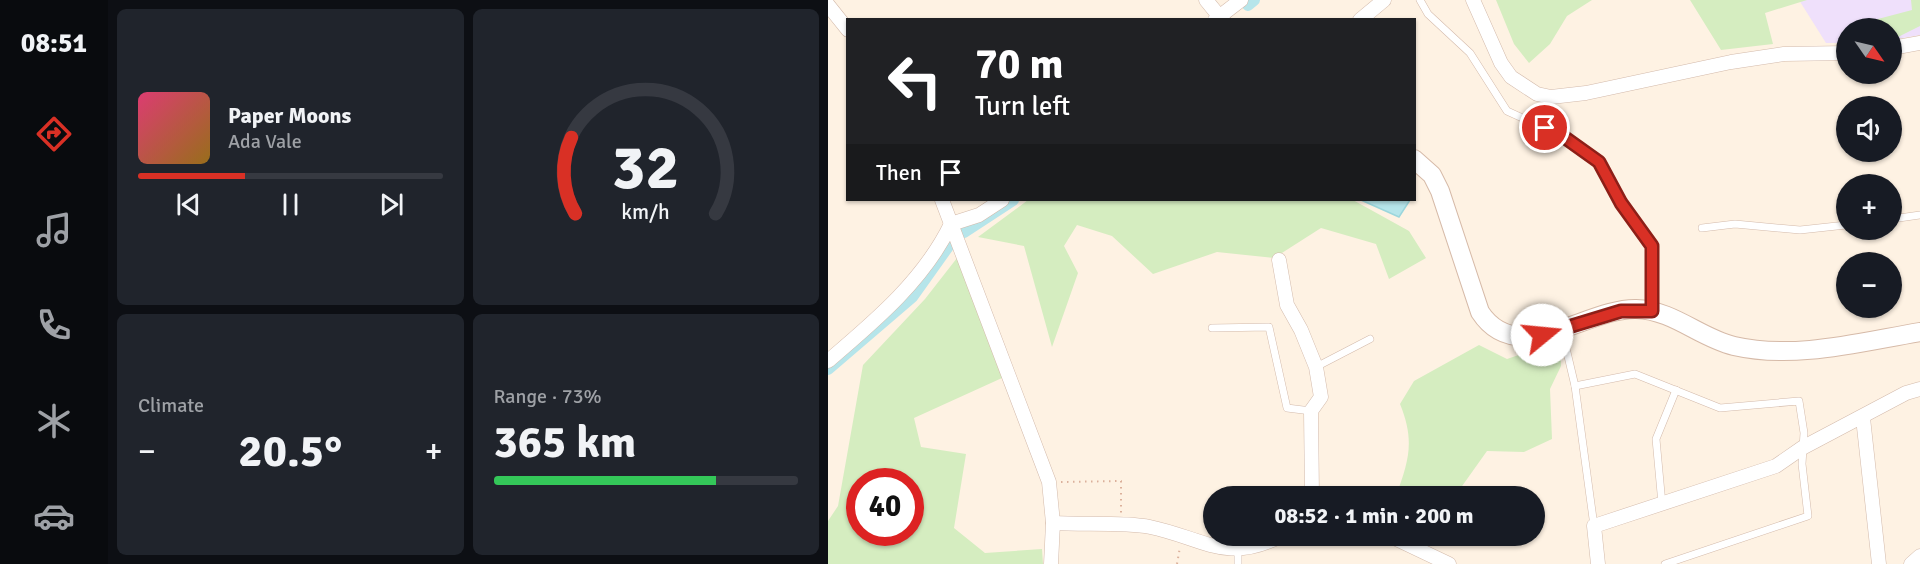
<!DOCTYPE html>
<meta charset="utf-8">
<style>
body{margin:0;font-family:Signika,sans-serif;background:#20242c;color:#f1f3f6;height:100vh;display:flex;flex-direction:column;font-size:22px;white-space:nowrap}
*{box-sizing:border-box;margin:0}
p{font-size:20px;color:#9ea1a6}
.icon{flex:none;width:33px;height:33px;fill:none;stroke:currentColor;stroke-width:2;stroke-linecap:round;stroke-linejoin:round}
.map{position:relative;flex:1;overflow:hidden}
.details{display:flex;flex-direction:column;gap:9px;padding:9px;background:#0d0f14;width:720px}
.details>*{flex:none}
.top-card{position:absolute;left:18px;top:18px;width:570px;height:183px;border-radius:0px;box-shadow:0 2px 4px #0004;background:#202124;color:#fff;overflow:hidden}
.needle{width:39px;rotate:124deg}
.controls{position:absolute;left:1008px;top:18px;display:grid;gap:12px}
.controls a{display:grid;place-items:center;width:66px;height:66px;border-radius:50%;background:#171b24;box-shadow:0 2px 4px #0004;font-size:30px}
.speed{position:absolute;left:18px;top:468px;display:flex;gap:12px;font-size:30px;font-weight:700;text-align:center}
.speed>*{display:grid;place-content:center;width:78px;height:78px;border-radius:50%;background:#171b24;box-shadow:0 2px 4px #0004;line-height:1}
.speed .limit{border:9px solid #d22;background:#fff;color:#111}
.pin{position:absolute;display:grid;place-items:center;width:51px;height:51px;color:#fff;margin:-26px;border:3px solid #fff;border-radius:50%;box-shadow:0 2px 6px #0007}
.me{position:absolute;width:66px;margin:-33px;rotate:73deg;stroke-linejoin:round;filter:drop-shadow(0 0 4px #0008)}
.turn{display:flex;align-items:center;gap:21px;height:126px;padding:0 30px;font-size:27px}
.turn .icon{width:78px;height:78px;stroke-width:2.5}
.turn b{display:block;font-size:42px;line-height:51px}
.then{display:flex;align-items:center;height:57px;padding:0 30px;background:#0003;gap:12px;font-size:22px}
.big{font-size:45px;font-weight:700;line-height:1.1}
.details .widget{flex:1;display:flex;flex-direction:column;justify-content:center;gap:9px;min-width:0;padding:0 21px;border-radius:9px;background:#20242c}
.details .dial{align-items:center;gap:0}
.dial svg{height:156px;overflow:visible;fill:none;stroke:#363941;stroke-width:7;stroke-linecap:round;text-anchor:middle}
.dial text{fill:#f1f3f6;stroke:none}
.song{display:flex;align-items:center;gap:18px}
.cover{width:72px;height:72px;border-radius:9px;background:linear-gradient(135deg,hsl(340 70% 55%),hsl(40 70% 35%))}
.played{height:6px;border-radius:3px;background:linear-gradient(90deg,#d93025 35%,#363941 35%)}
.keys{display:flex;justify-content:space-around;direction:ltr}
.heat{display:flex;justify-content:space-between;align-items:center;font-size:33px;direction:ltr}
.charge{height:9px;border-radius:4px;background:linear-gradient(90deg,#34c759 73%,#363941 0)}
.details .tiles{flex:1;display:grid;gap:9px;grid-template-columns:repeat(2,1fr)}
.trip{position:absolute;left:375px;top:486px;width:342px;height:60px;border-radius:30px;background:#171b24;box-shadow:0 2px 4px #0004;font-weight:700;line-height:60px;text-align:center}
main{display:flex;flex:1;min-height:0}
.menu{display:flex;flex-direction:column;width:108px;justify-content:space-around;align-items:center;background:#090b0e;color:#9ea1a6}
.menu .icon{width:42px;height:42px}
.menu .selected{color:#d93025}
.menu b{font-size:27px;color:#f1f3f6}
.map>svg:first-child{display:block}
.education{fill:#efe0fb}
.green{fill:#d5edc0;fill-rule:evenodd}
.water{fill:#b6e5ea;stroke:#9bd6dc;stroke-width:1.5}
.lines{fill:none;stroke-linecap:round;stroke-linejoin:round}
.canal{stroke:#b6e5ea;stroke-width:12}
.lane-casing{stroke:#d3baab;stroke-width:8}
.street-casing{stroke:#d3baab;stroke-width:15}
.secondary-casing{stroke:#d6baa8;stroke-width:20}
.path{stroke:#dbb09b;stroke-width:2;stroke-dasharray:1.5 4.5;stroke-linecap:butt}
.lane{stroke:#fff;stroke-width:7}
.street{stroke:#fff;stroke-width:14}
.secondary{stroke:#fff;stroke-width:18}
.route-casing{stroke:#8d1f18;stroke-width:15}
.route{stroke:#d93025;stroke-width:10}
</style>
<main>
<nav class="menu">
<b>08:51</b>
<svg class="icon selected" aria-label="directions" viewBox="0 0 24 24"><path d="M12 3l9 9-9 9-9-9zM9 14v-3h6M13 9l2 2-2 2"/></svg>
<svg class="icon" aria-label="music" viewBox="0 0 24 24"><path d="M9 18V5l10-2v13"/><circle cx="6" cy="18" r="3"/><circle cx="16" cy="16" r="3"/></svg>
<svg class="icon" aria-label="phone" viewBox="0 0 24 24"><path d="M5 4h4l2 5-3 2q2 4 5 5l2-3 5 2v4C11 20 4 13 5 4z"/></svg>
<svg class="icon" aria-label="climate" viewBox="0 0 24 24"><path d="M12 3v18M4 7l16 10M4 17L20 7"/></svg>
<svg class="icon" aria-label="car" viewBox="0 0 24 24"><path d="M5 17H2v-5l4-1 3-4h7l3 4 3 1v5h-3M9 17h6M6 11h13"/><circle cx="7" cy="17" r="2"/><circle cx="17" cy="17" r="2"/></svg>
</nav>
<section class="details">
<div class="tiles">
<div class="widget">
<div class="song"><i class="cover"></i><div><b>Paper Moons</b><p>Ada Vale</p></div></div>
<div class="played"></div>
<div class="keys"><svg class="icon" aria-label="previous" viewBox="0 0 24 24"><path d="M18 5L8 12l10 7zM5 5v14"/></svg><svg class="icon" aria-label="pause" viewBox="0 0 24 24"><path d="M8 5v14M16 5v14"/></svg><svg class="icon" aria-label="next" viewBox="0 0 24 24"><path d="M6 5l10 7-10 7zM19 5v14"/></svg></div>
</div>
<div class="widget dial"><svg viewBox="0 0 100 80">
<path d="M14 69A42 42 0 1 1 86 69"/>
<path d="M14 69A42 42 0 0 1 12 30" stroke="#d93025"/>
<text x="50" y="56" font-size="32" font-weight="700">32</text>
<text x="50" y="72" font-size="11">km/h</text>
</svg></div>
<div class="widget"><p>Climate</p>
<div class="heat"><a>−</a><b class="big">20.5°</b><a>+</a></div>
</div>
<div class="widget"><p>Range · 73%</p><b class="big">365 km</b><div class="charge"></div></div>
</div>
</section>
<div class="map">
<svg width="1092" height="564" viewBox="0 0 1092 564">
<rect width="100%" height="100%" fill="#fef2e3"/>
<path class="education" d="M 971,0 L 1092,0 L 1092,35 L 1064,40 L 1064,28 L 1018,28 L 1018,43 L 998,43 Z"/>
<g class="green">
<path d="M 668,0 L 764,0 L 739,16 L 722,44 L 701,63 L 686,44 Z"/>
<path d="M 862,0 L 979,0 L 937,13 L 945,44 L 893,50 Z"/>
<path d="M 1083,0 L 1092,0 L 1092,26 L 1064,40 L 1064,28 L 1028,28 L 1031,24 L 1084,10 Z"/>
<path d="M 200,200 L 525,200 L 581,231 L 598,258 L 561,279 L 548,244 L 493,228 L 446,258 L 389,252 L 325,274 L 284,236 L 249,225 L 236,246 L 250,273 L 224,347 L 196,246 L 150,237 Z"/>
<path d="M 129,258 L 174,378 L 86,418 L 93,447 L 138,454 L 126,528 L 157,553 L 214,549 L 215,564 L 0,564 L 0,521 L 10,506 L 35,365 L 97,299 ZM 32,482 L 82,482 L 82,532 L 32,532 Z"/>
<path d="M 732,341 L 733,366 L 722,389 L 724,439 L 696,452 L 659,451 L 627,496 L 568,496 C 581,460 587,441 572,404 L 586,381 L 651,345 L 679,359 Z"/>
</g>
<path class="water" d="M 533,200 L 582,200 L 571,217 Z"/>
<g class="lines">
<g class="canal">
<path d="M 420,5 L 426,0"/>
<path d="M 136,232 L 185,200"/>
<path d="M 0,369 L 84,297 L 121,245"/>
</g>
<defs>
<g id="lane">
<path d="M 592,0 L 600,14 L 642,53 L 679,111 L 736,137 L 771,162 L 793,203 L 824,246 L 824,310"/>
<path d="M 1064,219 L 1092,215"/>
<path d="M 874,228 L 907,224 L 972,230 L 1018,225"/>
<path d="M 384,328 L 441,327 L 459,408 L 483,411"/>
<path d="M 734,331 L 747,386 L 766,526"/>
<path d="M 488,367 L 542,339"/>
<path d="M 747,386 L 807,374 L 892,408 L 971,401 L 976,433 L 974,464 L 980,516 L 837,564"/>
<path d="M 834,504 L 828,439 L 848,390"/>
<path d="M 410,552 L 410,564"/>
</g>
<g id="street">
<path d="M 378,0 L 391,16"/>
<path d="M 645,0 L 673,63 L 683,77 L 709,94 L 723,97 L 758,93 L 903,62 L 956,54 L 1018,53"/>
<path d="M 0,5 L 20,30"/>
<path d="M 387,20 L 413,0"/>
<path d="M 532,20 L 556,0"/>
<path d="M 1064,48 L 1092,43"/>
<path d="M 114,200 L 221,482 L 225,523 L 223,564"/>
<path d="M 451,260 L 459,305 L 473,330 L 488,367 L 493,397 L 483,411 L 484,496"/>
<path d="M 0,361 C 47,321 96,280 123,224 L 151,215 L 174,200"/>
<path d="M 1035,418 L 1051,564"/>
<path d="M 225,523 C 254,525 296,522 322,527 C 375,538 398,564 453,536"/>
<path d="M 562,536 L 621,564"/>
<path d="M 770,564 L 766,526 L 948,466 L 974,448 L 1078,393 L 1092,389"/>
<path d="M 1083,564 L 1092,556"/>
</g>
<g id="secondary">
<path d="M 391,16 L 393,20"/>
<path d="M 586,159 L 604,175 L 612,191 L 652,312 C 689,369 759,308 808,309 C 845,310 872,338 906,346 C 967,360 1032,342 1092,332"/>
</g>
</defs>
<use href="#lane" class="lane-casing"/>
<use href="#street" class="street-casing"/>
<use href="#secondary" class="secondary-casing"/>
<g class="path">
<path d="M 233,482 L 293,481 L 293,514"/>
<path d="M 349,564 L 352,547"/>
</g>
<use href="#lane" class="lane"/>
<use href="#street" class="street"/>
<use href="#secondary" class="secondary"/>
</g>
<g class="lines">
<defs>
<path id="route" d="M 714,335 L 793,311 L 824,311 L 824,246 L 793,203 L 771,162 L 736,137 L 717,128"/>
</defs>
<use href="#route" class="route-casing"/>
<use href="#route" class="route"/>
</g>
</svg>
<div class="controls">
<a><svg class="needle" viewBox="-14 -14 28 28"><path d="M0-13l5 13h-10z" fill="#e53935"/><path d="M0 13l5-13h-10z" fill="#9ea1a6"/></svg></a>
<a><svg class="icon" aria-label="sound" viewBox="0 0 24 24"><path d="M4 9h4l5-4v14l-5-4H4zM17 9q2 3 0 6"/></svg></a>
<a>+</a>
<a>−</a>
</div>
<div class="speed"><div class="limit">40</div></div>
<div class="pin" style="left:717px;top:128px;background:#d93025"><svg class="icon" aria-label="arrive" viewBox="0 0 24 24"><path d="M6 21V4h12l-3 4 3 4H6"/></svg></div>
<svg class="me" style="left:714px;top:335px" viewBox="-20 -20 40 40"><circle r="19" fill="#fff"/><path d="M0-13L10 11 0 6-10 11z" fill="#d93025"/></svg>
<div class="trip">08:52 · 1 min · 200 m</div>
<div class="top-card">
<div class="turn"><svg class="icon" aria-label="left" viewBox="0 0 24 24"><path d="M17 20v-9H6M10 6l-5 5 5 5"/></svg><div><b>70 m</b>Turn left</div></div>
<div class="then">Then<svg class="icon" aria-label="arrive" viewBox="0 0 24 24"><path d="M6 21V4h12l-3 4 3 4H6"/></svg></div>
</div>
</div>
</main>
